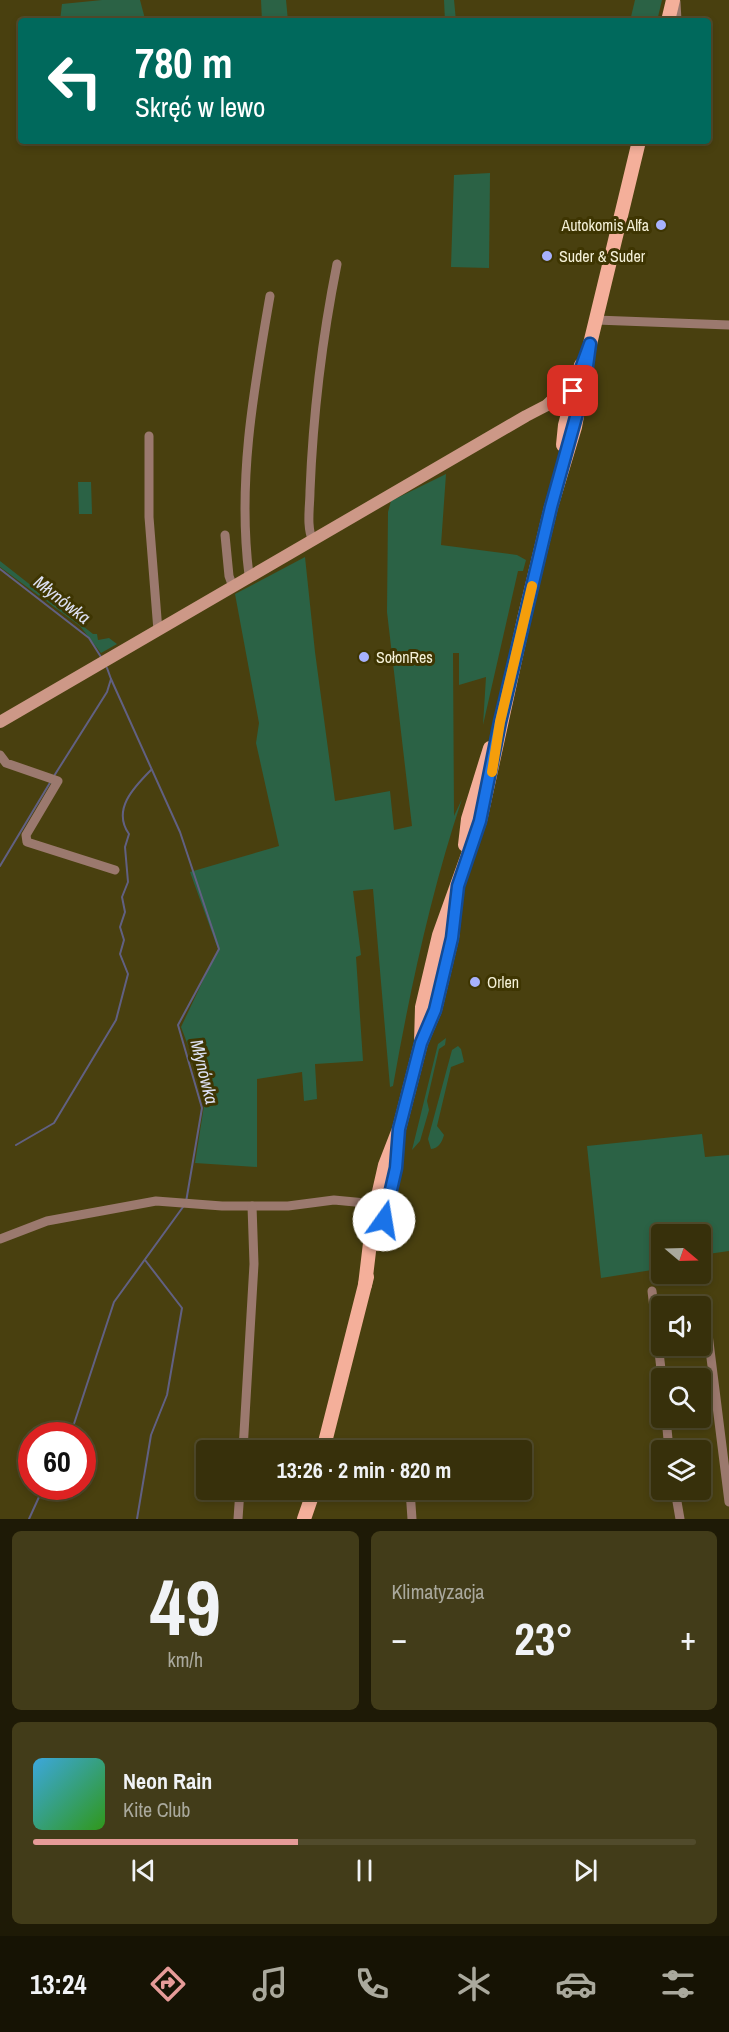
<!DOCTYPE html>
<html lang="pl">
<meta charset="utf-8">
<style>
body{margin:0;font-family:"Archivo Narrow",sans-serif;background:#423c19;color:#f1f3f6;height:100vh;display:flex;flex-direction:column;font-size:22px;white-space:nowrap}
*{box-sizing:border-box;margin:0}
p{font-size:20px;color:#aaa99d}
.icon{flex:none;width:33px;height:33px;fill:none;stroke:currentColor;stroke-width:2;stroke-linecap:round;stroke-linejoin:round}
.map{position:relative;height:1519px;overflow:hidden}
.drawer{display:flex;flex-direction:column;gap:12px;padding:12px;background:#1e1a06;flex:1}
.drawer>*{flex:none}
.top-card{position:absolute;left:18px;top:18px;width:693px;height:126px;border-radius:6px;box-shadow:0 3px 9px #0003,0 0 0 2px #514b2c;background:#00695c;color:#fff;overflow:hidden}
.needle{width:39px;rotate:109deg}
.fabs{position:absolute;left:651px;top:1224px;display:grid;gap:12px}
.fabs a{display:grid;place-items:center;width:60px;height:60px;border-radius:6px;background:#37300b;box-shadow:0 3px 9px #0003,0 0 0 2px #514b2c;font-size:30px}
.speed{position:absolute;left:18px;top:1422px;display:flex;gap:12px;font-size:30px;font-weight:700;text-align:center}
.speed>*{display:grid;place-content:center;width:78px;height:78px;border-radius:50%;background:#37300b;box-shadow:0 3px 9px #0003,0 0 0 2px #514b2c;line-height:1}
.speed .limit{border:9px solid #d22;background:#fff;color:#111}
.pin{position:absolute;display:grid;place-items:center;width:51px;height:51px;color:#fff;margin:-26px;border-radius:12px;box-shadow:0 3px 9px #0006}
.me{position:absolute;width:66px;margin:-33px;rotate:13deg;stroke-linejoin:round;filter:drop-shadow(0 0 4px #0008)}
.turn{display:flex;align-items:center;gap:21px;height:126px;padding:0 18px;font-size:27px}
.turn .icon{width:78px;height:78px;stroke-width:2.5}
.turn b{display:block;font-size:42px;line-height:51px}
.big{font-size:45px;font-weight:700;line-height:1.1}
.drawer .widget{flex:1;display:flex;flex-direction:column;justify-content:center;gap:9px;min-width:0;padding:0 21px;border-radius:9px;background:#423c19}
.drawer .dial{align-items:center;gap:0}
.dial b{font-size:78px;line-height:1}
.song{display:flex;align-items:center;gap:18px}
.cover{width:72px;height:72px;border-radius:9px;background:linear-gradient(135deg,hsl(200 70% 55%),hsl(110 70% 35%))}
.played{height:6px;border-radius:3px;background:linear-gradient(90deg,#e69b98 40%,#514b2c 40%)}
.keys{display:flex;justify-content:space-around;direction:ltr}
.heat{display:flex;justify-content:space-between;align-items:center;font-size:33px;direction:ltr}
.drawer .tiles{flex:1;display:grid;gap:12px;grid-template-columns:1fr 1fr}
.widget:last-child{grid-column:span 2}
.trip{position:absolute;left:196px;top:1440px;width:336px;height:60px;border-radius:6px;background:#37300b;box-shadow:0 3px 9px #0003,0 0 0 2px #514b2c;font-weight:700;line-height:60px;text-align:center}
.menu{display:flex;height:96px;justify-content:space-around;align-items:center;background:#161304;color:#aaa99d}
.menu .icon{width:42px;height:42px}
.menu .on{color:#e69b98}
.menu b{font-size:27px;color:#f1f3f6}
.map>svg:first-child{display:block}
.green{fill:#2b6245}
.lines{fill:none;stroke-linecap:round;stroke-linejoin:round}
.stream{stroke:#616082;stroke-width:2}
.street{stroke:#9b796e;stroke-width:9}
.secondary{stroke:#cd9887;stroke-width:12}
.primary{stroke:#f4af9a;stroke-width:14}
.route-casing{stroke:#114b97;stroke-width:15}
.route{stroke:#1a73e8;stroke-width:10}
.slow{stroke:#f59e0b;stroke-width:10}
.poi-dot{fill:#a7b1fc;stroke:#3e3502;stroke-width:2}
.labels{text-anchor:middle;stroke-width:6;stroke-linejoin:round;paint-order:stroke}
.poi-label{font-size:16px;fill:#f4f0d7;stroke:#3e3502;text-anchor:start}
.water-label{font-size:18px;font-style:italic;fill:#dde0f3;stroke:#3e3502}
</style>
<div class="map">
<svg width="729" height="1519" viewBox="0 0 729 1519">
<rect width="100%" height="100%" fill="#49400f"/>
<g class="green">
<path d="M 102,0 L 140,0 L 145,19 L 60,21 L 62,4 Z"/>
<path d="M 261,0 L 286,0 L 288,21 L 262,21 Z"/>
<path d="M 444,0 L 454,0 L 456,21 L 445,21 Z"/>
<path d="M 635,0 L 662,0 L 657,21 L 630,21 Z"/>
<path d="M 490,173 L 489,268 L 451,267 L 454,175 Z"/>
<path d="M 446,474 L 441,545 L 517,555 L 526,560 L 523,571 L 518,571 L 483,725 L 486,677 L 459,685 L 459,653 L 453,653 L 454,816 L 462,799 C 431,892 410,990 393,1086 L 390,1087 L 373,889 L 353,891 L 361,955 L 356,957 L 363,1061 L 315,1064 L 317,1099 L 304,1101 L 302,1072 L 257,1079 L 257,1167 L 195,1163 L 206,1093 L 181,1027 L 218,949 L 190,872 L 279,846 L 256,743 L 259,723 L 235,594 L 305,557 L 315,652 L 335,801 L 390,791 L 394,830 L 412,826 L 387,612 L 388,512 L 391,501 Z"/>
<path d="M 78,482 L 91,482 L 92,514 L 79,514 Z"/>
<path d="M 0,561 L 93,634 L 97,634 L 98,640 L 109,638 L 117,644 L 101,653 L 80,626 L 0,567 Z"/>
<path d="M 446,1038 L 445,1045 L 439,1049 L 427,1101 L 429,1110 L 420,1141 L 412,1150 L 438,1044 Z"/>
<path d="M 458,1046 L 461,1049 L 464,1062 L 451,1067 L 437,1126 L 444,1135 C 442,1142 439,1148 431,1149 L 428,1139 L 452,1050 Z"/>
<path d="M 702,1134 L 705,1157 L 729,1155 L 729,1251 L 701,1255 L 700,1234 L 662,1234 L 661,1260 L 651,1261 L 652,1270 L 601,1278 L 587,1146 Z"/>
</g>
<g class="lines">
<g class="stream">
<path d="M 0,569 L 89,638 L 101,657"/>
<path d="M 111,679 L 180,832 L 219,949 L 178,1025 L 202,1108 L 186,1202"/>
<path d="M 54,776 L 107,692 L 111,679 L 107,668"/>
<path d="M 0,866 L 51,781"/>
<path d="M 16,1145 L 54,1123 L 116,1020 L 128,974 L 120,954 L 124,940 L 120,927 L 125,912 L 122,897 L 128,882 L 125,847 L 129,834 C 112,810 133,788 151,770"/>
<path d="M 70,1436 L 114,1302 L 183,1207"/>
<path d="M 29,1519 L 44,1486"/>
<path d="M 137,1519 L 151,1435 L 167,1395 L 182,1308 L 145,1260"/>
</g>
<g class="street">
<path d="M 676,2 L 677,21"/>
<path d="M 655,141 L 683,141"/>
<path d="M 596,320 L 729,325"/>
<path d="M 149,436 L 149,517 L 158,631"/>
<path d="M 225,535 L 229,576 L 233,587"/>
<path d="M 313,541 C 306,527 310,506 310,491 C 313,415 322,339 337,264"/>
<path d="M 249,575 C 237,481 254,388 270,296"/>
<path d="M 0,755 L 6,763 L 58,781 L 26,835 L 27,842 L 115,870"/>
<path d="M 0,1239 L 47,1221 L 156,1201 L 222,1206 L 288,1206 L 334,1200 L 376,1204"/>
<path d="M 652,1291 L 662,1378"/>
<path d="M 706,1318 L 729,1502"/>
<path d="M 666,1418 L 669,1450"/>
<path d="M 243,1450 L 254,1264 L 252,1206"/>
<path d="M 410,1490 L 412,1519"/>
<path d="M 675,1490 L 680,1519"/>
<path d="M 238,1519 L 240,1490"/>
</g>
<g class="secondary">
<path d="M 548,404 L 576,377"/>
<path d="M 0,722 L 526,416 L 553,402 L 570,405 L 576,412"/>
</g>
<g class="primary">
<path d="M 668,21 L 673,0"/>
<path d="M 563,445 L 565,425 L 581,365"/>
<path d="M 465,845 L 468,819 L 490,748"/>
<path d="M 421,1043 L 422,1007 L 439,935 L 480,821 L 524,619 L 551,507 L 575,427 L 590,344 L 639,141"/>
<path d="M 377,1244 L 395,1168 L 397,1146"/>
<path d="M 365,1285 L 373,1218 L 385,1165 L 399,1129 L 421,1043 L 435,1010 L 452,938 L 455,906"/>
<path d="M 323,1450 L 367,1277"/>
<path d="M 304,1519 L 314,1490"/>
</g>
</g>
<g class="lines">
<defs>
<path id="route" d="M 384,1220 L 396,1168 L 399,1129 L 421,1043 L 435,1010 L 452,938 L 458,886 L 480,821 L 500,722 L 551,507 L 584,388 L 590,344 L 573,391"/>
</defs>
<use href="#route" class="route-casing"/>
<use href="#route" class="route"/>
<path class="slow" d="M 492,772 L 500,722 L 532,586"/>
</g>
<g class="poi-dot">
<circle cx="661" cy="225" r="6"/>
<circle cx="547" cy="256" r="6"/>
<circle cx="364" cy="657" r="6"/>
<circle cx="475" cy="982" r="6"/>
</g>
<g class="labels">
<g class="poi-label">
<text x="649" y="231" text-anchor="end">Autokomis Alfa</text>
<text x="559" y="262">Suder &amp; Suder</text>
<text x="376" y="663">SołonRes</text>
<text x="487" y="988">Orlen</text>
</g>
<g class="water-label">
<text transform="translate(62 600) rotate(38)" y="6">Młynówka</text>
<text transform="translate(204 1072) rotate(76)" y="6">Młynówka</text>
</g>
</g>
</svg>
<div class="fabs">
<a><svg class="needle" viewBox="-14 -14 28 28"><path d="M0-13l5 13h-10z" fill="#e53935"/><path d="M0 13l5-13h-10z" fill="#aaa99d"/></svg></a>
<a><svg class="icon" aria-label="sound" viewBox="0 0 24 24"><path d="M4 9h4l5-4v14l-5-4H4zM17 9q2 3 0 6"/></svg></a>
<a><svg class="icon" aria-label="search" viewBox="0 0 24 24"><circle cx="10" cy="10" r="6"/><path d="M15 15l6 6"/></svg></a>
<a><svg class="icon" aria-label="layers" viewBox="0 0 24 24"><path d="M12 4l9 5-9 5-9-5zM3 14l9 5 9-5"/></svg></a>
</div>
<div class="speed"><div class="limit">60</div></div>
<div class="pin" style="left:573px;top:391px;background:#d93025"><svg class="icon" aria-label="arrive" viewBox="0 0 24 24"><path d="M6 21V4h12l-3 4 3 4H6"/></svg></div>
<svg class="me" style="left:384px;top:1220px" viewBox="-20 -20 40 40"><circle r="19" fill="#fff"/><path d="M0-13L10 11 0 6-10 11z" fill="#1a73e8"/></svg>
<div class="trip">13:26 · 2 min · 820 m</div>
<div class="top-card">
<div class="turn"><svg class="icon" aria-label="left" viewBox="0 0 24 24"><path d="M17 20v-9H6M10 6l-5 5 5 5"/></svg><div><b>780 m</b>Skręć w lewo</div></div>
</div>
</div>
<section class="drawer">
<div class="tiles">
<div class="widget dial"><b>49</b><p>km/h</p></div>
<div class="widget"><p>Klimatyzacja</p>
<div class="heat"><a>−</a><b class="big">23°</b><a>+</a></div>
</div>
<div class="widget">
<div class="song"><i class="cover"></i><div><b>Neon Rain</b><p>Kite Club</p></div></div>
<div class="played"></div>
<div class="keys"><svg class="icon" aria-label="previous" viewBox="0 0 24 24"><path d="M18 5L8 12l10 7zM5 5v14"/></svg><svg class="icon" aria-label="pause" viewBox="0 0 24 24"><path d="M8 5v14M16 5v14"/></svg><svg class="icon" aria-label="next" viewBox="0 0 24 24"><path d="M6 5l10 7-10 7zM19 5v14"/></svg></div>
</div>
</div>
</section>
<nav class="menu">
<b>13:24</b>
<svg class="icon on" aria-label="directions" viewBox="0 0 24 24"><path d="M12 3l9 9-9 9-9-9zM9 14v-3h6M13 9l2 2-2 2"/></svg>
<svg class="icon" aria-label="music" viewBox="0 0 24 24"><path d="M9 18V5l10-2v13"/><circle cx="6" cy="18" r="3"/><circle cx="16" cy="16" r="3"/></svg>
<svg class="icon" aria-label="phone" viewBox="0 0 24 24"><path d="M5 4h4l2 5-3 2q2 4 5 5l2-3 5 2v4C11 20 4 13 5 4z"/></svg>
<svg class="icon" aria-label="climate" viewBox="0 0 24 24"><path d="M12 3v18M4 7l16 10M4 17L20 7"/></svg>
<svg class="icon" aria-label="car" viewBox="0 0 24 24"><path d="M5 17H2v-5l4-1 3-4h7l3 4 3 1v5h-3M9 17h6M6 11h13"/><circle cx="7" cy="17" r="2"/><circle cx="17" cy="17" r="2"/></svg>
<svg class="icon" aria-label="filters" viewBox="0 0 24 24"><path d="M4 7h16M4 17h16"/><circle cx="9" cy="7" r="2"/><circle cx="15" cy="17" r="2"/></svg>
</nav>
